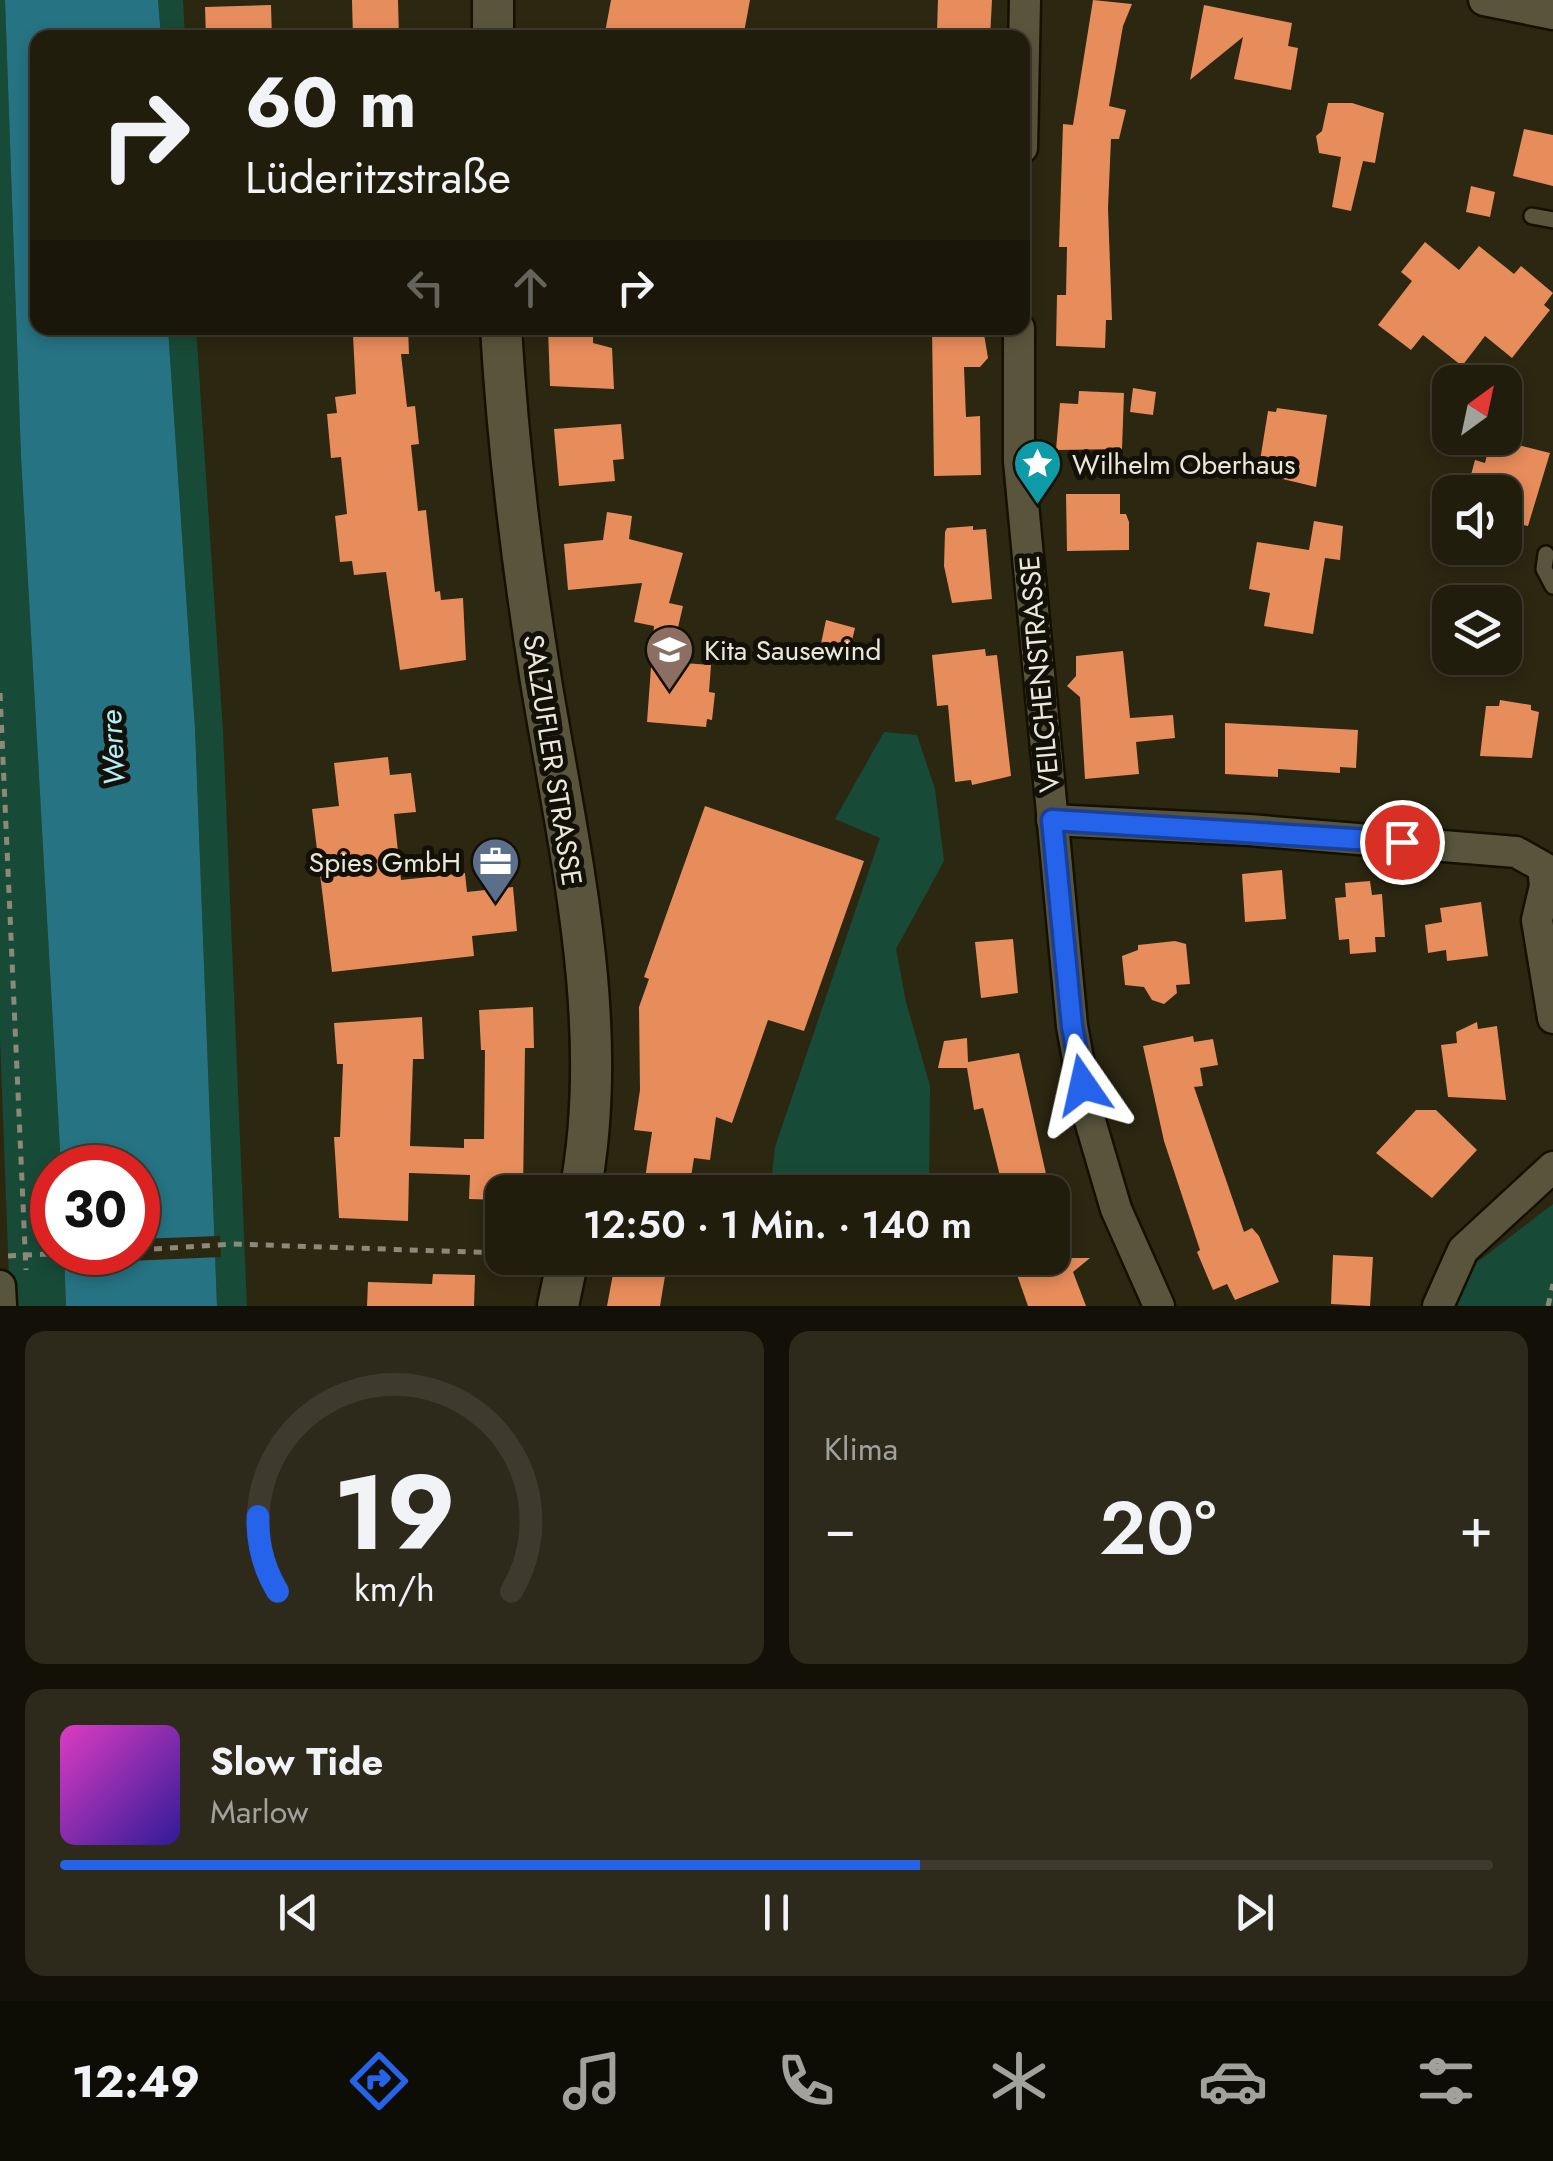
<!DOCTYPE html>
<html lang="de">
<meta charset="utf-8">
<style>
body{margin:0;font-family:Jost,sans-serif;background:#2d2a1b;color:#f1f3f6;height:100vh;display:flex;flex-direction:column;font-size:38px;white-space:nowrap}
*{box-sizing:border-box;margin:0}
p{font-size:32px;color:#a2a29d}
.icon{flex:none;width:55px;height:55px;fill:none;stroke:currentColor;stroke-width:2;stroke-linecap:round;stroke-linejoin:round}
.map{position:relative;height:1306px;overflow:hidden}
.sheet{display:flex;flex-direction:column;gap:25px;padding:25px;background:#121007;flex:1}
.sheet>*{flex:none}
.banner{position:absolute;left:30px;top:30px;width:1000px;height:305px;border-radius:20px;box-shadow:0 5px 15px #0003,0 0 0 2px #3e3b2e;background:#211d0d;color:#f1f3f6;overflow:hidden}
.needle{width:65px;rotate:33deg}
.buttons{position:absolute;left:1432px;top:365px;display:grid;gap:20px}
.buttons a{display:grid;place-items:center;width:90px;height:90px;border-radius:20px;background:#211d0d;box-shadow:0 5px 15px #0003,0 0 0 2px #3e3b2e;font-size:50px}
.speed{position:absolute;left:30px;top:1145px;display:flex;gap:20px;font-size:50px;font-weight:700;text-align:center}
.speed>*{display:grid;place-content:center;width:130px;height:130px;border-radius:50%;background:#211d0d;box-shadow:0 5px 15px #0003,0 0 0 2px #3e3b2e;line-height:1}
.speed .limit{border:15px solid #d22;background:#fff;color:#111}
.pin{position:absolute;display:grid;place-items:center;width:85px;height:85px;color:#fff;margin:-42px;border:5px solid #fff;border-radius:50%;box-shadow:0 2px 10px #0007}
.me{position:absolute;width:110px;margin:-55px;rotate:349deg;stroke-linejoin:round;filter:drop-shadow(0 0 8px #0008)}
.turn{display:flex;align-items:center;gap:35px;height:210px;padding:0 50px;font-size:45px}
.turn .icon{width:130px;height:130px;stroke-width:2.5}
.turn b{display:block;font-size:70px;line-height:85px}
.lanes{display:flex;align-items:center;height:95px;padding:0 50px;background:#0003;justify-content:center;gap:50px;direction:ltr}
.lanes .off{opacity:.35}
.big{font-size:75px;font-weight:600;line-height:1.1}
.sheet .card{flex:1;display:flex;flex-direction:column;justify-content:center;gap:15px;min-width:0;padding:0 35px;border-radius:20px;background:#2d2a1b}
.sheet .dial{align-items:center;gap:0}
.dial svg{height:260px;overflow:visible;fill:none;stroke:#3e3b2e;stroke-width:7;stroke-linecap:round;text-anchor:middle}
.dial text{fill:#f1f3f6;stroke:none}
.song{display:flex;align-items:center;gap:30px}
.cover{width:120px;height:120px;border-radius:15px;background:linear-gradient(135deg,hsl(310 70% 55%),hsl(250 70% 35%))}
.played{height:10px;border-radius:5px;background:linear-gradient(90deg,#2563eb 60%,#3e3b2e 60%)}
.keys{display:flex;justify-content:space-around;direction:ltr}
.heat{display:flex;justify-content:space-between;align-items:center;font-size:55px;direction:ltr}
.sheet .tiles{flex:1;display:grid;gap:25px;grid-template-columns:1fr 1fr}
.card:last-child{grid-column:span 2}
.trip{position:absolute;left:485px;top:1175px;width:585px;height:100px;border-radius:20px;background:#211d0d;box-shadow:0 5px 15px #0003,0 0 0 2px #3e3b2e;font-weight:600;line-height:100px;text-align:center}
.tabs{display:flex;height:160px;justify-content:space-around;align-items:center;background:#0d0c05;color:#a2a29d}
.tabs .icon{width:70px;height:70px}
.tabs .active{color:#2563eb}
.tabs b{font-size:45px;color:#f1f3f6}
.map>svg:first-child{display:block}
.green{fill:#174b37}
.water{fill:#267383}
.pier{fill:#2c2711}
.building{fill:#e78c5b}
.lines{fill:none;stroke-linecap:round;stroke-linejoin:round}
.lane-casing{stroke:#141000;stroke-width:20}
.street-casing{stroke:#141000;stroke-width:35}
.secondary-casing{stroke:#141000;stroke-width:45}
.path{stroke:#8d8978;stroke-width:5;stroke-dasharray:8 8;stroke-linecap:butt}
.lane{stroke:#59553d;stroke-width:15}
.street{stroke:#59553d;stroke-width:30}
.secondary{stroke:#59553d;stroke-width:40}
.route-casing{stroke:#184099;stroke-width:25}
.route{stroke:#2563eb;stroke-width:18}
.labels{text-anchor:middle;stroke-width:10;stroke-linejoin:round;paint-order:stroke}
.poi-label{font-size:28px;fill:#ebe8db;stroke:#121007;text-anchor:start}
.street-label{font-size:28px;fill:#ebe8db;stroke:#121007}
.water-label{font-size:30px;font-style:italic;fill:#b2eefc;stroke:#121007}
</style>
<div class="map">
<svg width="1553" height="1306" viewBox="0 0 1553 1306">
<rect width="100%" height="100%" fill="#2c2711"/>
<g class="green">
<path d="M 0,0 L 5,0 L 21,457 L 61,1167 L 52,1168 L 52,1252 L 64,1253 L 66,1306 L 11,1306 L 9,1277 L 0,1040 Z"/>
<path d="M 158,0 L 183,0 L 185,37 L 161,37 Z"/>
<path d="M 168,328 L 196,328 L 223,731 L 247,1306 L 217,1306 L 195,728 Z"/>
<path d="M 884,732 L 917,735 L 935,789 L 944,861 L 896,949 L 906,1002 L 930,1086 L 929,1192 L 770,1192 L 775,1147 L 880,838 L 835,819 Z"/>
<path d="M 1553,1204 L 1553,1306 L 1457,1306 L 1467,1270 Z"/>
</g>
<path class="water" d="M 5,0 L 158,0 L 161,37 L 38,38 L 38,328 L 168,328 L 195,728 L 217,1306 L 66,1306 L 64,1253 L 138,1252 L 138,1168 L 61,1167 L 21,457 Z"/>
<path class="pier" d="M 220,1236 L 221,1257 L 60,1264 L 59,1252 L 138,1252 L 138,1239 Z"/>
<g class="building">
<path d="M 352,0 L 398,0 L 399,38 L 353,38 Z"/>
<path d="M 611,0 L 750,0 L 743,38 L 604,38 Z"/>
<path d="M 938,0 L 992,0 L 990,38 L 937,31 Z"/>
<path d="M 1093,0 L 1132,4 L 1123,26 L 1109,106 L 1126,110 L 1119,139 L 1111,139 L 1108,208 L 1112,320 L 1106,320 L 1105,348 L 1056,346 L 1057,295 L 1066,295 L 1067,247 L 1059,247 L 1063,124 L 1073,125 Z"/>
<path d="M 271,5 L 272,38 L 206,38 L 205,7 Z"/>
<path d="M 1204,5 L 1292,23 L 1288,46 L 1298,48 L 1291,90 L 1234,79 L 1243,37 L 1190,80 Z"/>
<path d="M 1328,103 L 1352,103 L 1384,113 L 1375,163 L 1363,161 L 1351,211 L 1332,207 L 1341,157 L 1319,153 L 1316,136 L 1322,131 Z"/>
<path d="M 1524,129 L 1553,135 L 1553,186 L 1513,176 Z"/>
<path d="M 1471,186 L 1495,192 L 1490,217 L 1466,212 Z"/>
<path d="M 1425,242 L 1459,270 L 1479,246 L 1514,274 L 1521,266 L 1553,293 L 1544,305 L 1550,310 L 1512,358 L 1485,336 L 1462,366 L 1423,335 L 1411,350 L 1378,325 L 1412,281 L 1401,272 Z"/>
<path d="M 359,328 L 408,328 L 409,354 L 401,354 L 407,407 L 415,406 L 419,444 L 411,445 L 418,511 L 426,510 L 435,592 L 440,591 L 441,600 L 463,598 L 466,660 L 400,670 L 386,572 L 354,575 L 352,561 L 340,562 L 335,516 L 347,514 L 341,457 L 331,458 L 327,414 L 337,413 L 335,397 L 356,394 L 353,335 L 359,335 Z"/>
<path d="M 548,328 L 593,328 L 593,343 L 612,348 L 614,389 L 550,386 Z"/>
<path d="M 932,328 L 983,328 L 988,358 L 980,367 L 964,367 L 966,417 L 980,416 L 981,475 L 934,476 Z"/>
<path d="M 1133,388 L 1156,392 L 1153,415 L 1130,412 Z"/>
<path d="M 1079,391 L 1124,393 L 1122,449 L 1056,450 L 1060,403 L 1078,404 Z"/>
<path d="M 1277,408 L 1327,415 L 1316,487 L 1258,473 L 1268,411 L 1276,412 Z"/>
<path d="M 621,424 L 624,459 L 613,460 L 615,481 L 559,486 L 554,429 Z"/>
<path d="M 1491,438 L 1550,453 L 1528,526 L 1505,521 L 1505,492 L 1478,492 L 1478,489 L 1468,486 L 1475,460 L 1485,463 Z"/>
<path d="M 1066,494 L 1120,494 L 1120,514 L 1126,514 L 1129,522 L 1129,550 L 1067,551 Z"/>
<path d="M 607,512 L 632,516 L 629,539 L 683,553 L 669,603 L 683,606 L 670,662 L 711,665 L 709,692 L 715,693 L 712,720 L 707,719 L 706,727 L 647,722 L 654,626 L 634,622 L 642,583 L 568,590 L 564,544 L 603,540 Z"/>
<path d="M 1314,521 L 1343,526 L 1340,560 L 1325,558 L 1313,634 L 1264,626 L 1270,593 L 1249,589 L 1257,542 L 1309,550 Z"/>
<path d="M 973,526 L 973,530 L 986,529 L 992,599 L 952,603 L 944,566 L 945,532 L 947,528 Z"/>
<path d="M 826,620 L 855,628 L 849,653 L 820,648 Z"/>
<path d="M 985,649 L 986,656 L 997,655 L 1011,776 L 972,785 L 971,780 L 955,782 L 948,705 L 937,706 L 932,655 Z"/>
<path d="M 1123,651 L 1130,718 L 1173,715 L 1175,738 L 1136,742 L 1139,774 L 1085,779 L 1080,697 L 1067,686 L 1076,676 L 1076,656 Z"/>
<path d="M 1500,700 L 1531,705 L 1531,710 L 1539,712 L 1532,758 L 1480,756 L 1486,706 L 1499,706 Z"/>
<path d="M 1225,723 L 1358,730 L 1356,768 L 1340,767 L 1340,773 L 1278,769 L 1278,777 L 1225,774 Z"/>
<path d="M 388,757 L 390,775 L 411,773 L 416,812 L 394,814 L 401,880 L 465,873 L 467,892 L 513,887 L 517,931 L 472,936 L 474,956 L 332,972 L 312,809 L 339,806 L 334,763 Z"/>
<path d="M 705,806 L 864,861 L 804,1031 L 768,1020 L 732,1123 L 716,1117 L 710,1160 L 694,1158 L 690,1183 L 679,1182 L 678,1192 L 643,1192 L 652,1132 L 634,1130 L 640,1090 L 639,1007 L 649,979 L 644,977 Z"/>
<path d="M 1282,870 L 1286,919 L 1245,922 L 1242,874 Z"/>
<path d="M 1370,881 L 1372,895 L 1382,894 L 1385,937 L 1375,937 L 1376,952 L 1350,954 L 1349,939 L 1339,940 L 1335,898 L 1346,897 L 1345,883 Z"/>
<path d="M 1481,902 L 1488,956 L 1447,961 L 1446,950 L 1428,953 L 1425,925 L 1442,922 L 1440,908 Z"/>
<path d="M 1013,939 L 1018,993 L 981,998 L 975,942 Z"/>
<path d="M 1175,941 L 1186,944 L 1190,984 L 1176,985 L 1177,993 L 1164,1004 L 1152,1000 L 1144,987 L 1125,985 L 1122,956 L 1138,950 L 1138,945 Z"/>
<path d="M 533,1007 L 534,1048 L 525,1048 L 523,1192 L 502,1192 L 502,1200 L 469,1199 L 470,1175 L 409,1173 L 408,1221 L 339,1218 L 334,1137 L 340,1137 L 343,1064 L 337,1064 L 334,1023 L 422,1017 L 424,1059 L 413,1059 L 410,1146 L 464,1148 L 464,1139 L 484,1139 L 485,1050 L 481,1050 L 479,1010 Z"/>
<path d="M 1477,1022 L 1478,1029 L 1497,1026 L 1506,1100 L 1448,1097 L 1441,1045 L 1457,1043 L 1456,1032 Z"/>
<path d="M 1193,1036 L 1194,1042 L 1213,1039 L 1218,1065 L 1200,1068 L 1203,1086 L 1194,1087 L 1244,1232 L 1252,1228 L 1259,1236 L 1279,1282 L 1235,1300 L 1227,1284 L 1213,1290 L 1197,1252 L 1200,1250 L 1164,1141 L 1143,1046 Z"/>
<path d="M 967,1038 L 968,1062 L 1019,1053 L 1050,1192 L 1004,1192 L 983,1108 L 974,1110 L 967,1068 L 938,1068 L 944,1041 Z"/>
<path d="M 1416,1110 L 1436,1110 L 1477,1150 L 1432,1198 L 1376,1153 Z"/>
<path d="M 1333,1255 L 1373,1257 L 1370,1306 L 1331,1304 Z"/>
<path d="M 616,1258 L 668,1258 L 660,1306 L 607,1306 Z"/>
<path d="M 1011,1258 L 1090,1258 L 1073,1272 L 1086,1306 L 1028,1306 Z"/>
<path d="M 433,1274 L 475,1275 L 474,1306 L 367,1306 L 368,1282 L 432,1284 Z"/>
</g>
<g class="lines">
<defs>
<g id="lane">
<path d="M 1532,216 L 1553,220"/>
<path d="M 1546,554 L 1544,569 L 1553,586"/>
</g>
<g id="street">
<path d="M 1484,0 L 1553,14"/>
<path d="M 1022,148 L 1025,0"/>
<path d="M 1019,328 L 1019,461 L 1072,1026 L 1088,1114 L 1116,1209 L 1159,1306"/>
<path d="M 1052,820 L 1249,830 L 1516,852 L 1543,867 L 1545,886 L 1553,892"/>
<path d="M 1545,886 L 1537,920 L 1553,1018"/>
<path d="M 0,1286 L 1,1306"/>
<path d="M 1438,1306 L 1463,1250 L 1553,1167"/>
</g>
<g id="secondary">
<path d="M 493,0 L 493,38"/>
<path d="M 501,328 C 508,447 522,563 541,681 C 568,846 612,1025 580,1192"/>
<path d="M 558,1306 L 568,1258"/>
</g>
</defs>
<use href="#lane" class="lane-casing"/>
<use href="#street" class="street-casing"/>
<use href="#secondary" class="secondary-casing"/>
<g class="path">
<path d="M 0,693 L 26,1270"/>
<path d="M 138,1250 L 233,1244 L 502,1253"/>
<path d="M 8,1256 L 90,1252"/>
<path d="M 1548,1306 L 1553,1284"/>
</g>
<use href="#lane" class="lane"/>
<use href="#street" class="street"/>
<use href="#secondary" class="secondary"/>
</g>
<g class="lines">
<defs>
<path id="route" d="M 1083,1085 L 1072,1026 L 1052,820 L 1402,842"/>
</defs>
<use href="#route" class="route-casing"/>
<use href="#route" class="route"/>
</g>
<defs>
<symbol id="sight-pin" viewBox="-11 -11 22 30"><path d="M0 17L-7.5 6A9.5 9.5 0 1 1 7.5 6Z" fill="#0f9aa8" stroke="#121007"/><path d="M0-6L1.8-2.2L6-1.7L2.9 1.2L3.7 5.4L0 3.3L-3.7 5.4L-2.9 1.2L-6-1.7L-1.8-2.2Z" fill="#fff"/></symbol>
<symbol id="school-pin" viewBox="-11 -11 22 30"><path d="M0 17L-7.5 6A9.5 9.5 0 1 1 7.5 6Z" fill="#8d6e63" stroke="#121007"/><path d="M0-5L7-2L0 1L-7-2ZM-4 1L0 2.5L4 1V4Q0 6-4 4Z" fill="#fff"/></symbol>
<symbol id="office-pin" viewBox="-11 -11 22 30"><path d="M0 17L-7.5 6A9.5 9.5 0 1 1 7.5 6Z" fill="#5c6f8a" stroke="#121007"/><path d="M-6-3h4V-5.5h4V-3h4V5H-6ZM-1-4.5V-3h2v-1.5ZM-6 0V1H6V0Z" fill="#fff"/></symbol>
</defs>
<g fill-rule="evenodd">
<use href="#sight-pin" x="1010" y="436" width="55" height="75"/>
<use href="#school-pin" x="642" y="622" width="55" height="75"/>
<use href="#office-pin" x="468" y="834" width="55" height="75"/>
</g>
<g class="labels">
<g class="poi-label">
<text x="1072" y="474">Wilhelm Oberhaus</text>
<text x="704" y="660">Kita Sausewind</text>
<text x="461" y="872" text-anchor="end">Spies GmbH</text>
</g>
<g class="street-label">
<text transform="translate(1039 674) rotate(-95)" y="10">VEILCHENSTRASSE</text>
<text transform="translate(553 760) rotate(81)" y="10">SALZUFLER STRASSE</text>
</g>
<g class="water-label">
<text transform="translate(113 748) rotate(-93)" y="10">Werre</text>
</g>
</g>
</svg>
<div class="buttons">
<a><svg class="needle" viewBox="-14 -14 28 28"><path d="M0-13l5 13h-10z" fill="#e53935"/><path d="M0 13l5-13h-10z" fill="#a2a29d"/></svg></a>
<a><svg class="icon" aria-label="sound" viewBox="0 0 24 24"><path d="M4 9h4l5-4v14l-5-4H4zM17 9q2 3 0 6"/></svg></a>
<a><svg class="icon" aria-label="layers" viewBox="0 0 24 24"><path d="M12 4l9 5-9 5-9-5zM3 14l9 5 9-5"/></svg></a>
</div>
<div class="speed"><div class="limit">30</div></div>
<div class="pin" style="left:1402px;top:842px;background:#d93025"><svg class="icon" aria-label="arrive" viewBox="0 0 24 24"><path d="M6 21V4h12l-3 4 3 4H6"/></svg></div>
<svg class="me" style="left:1083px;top:1085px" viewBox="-20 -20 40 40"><path d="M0-17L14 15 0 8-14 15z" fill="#2563eb" stroke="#fff" stroke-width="4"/></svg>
<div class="trip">12:50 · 1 Min. · 140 m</div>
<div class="banner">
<div class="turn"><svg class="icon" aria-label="right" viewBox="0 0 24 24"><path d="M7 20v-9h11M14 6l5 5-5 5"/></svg><div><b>60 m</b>Lüderitzstraße</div></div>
<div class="lanes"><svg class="icon off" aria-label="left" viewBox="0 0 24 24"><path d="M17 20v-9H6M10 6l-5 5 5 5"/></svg><svg class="icon off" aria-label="ahead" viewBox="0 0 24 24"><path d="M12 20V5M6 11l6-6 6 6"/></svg><svg class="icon" aria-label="right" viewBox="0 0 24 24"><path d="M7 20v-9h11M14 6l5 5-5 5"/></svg></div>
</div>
</div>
<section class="sheet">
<div class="tiles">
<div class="card dial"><svg viewBox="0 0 100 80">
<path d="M14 69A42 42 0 1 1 86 69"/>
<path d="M14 69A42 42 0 0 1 8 46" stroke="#2563eb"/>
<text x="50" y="56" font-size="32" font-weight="700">19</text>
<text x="50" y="72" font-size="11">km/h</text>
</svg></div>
<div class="card"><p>Klima</p>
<div class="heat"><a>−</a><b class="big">20°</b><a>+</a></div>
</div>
<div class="card">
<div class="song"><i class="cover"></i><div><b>Slow Tide</b><p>Marlow</p></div></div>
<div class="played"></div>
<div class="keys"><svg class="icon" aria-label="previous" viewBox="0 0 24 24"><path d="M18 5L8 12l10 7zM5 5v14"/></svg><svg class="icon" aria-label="pause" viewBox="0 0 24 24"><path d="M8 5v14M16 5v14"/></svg><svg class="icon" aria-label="next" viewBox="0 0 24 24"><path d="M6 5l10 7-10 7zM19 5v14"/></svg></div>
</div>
</div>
</section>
<nav class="tabs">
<b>12:49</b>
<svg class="icon active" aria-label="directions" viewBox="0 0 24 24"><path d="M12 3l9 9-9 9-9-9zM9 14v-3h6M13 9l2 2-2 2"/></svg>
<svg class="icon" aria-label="music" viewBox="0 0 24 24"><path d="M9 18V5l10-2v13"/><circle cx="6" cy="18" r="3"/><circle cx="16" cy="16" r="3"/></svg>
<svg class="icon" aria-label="phone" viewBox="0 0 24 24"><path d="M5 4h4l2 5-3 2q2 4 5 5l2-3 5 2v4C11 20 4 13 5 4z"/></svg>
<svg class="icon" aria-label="climate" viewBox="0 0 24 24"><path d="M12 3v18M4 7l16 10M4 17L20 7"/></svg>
<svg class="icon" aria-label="car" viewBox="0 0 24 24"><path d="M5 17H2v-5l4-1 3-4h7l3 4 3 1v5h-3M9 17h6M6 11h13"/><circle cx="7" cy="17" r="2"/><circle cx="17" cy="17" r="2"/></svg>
<svg class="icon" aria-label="filters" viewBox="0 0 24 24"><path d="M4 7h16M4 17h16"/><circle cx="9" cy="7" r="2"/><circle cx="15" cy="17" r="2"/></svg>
</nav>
